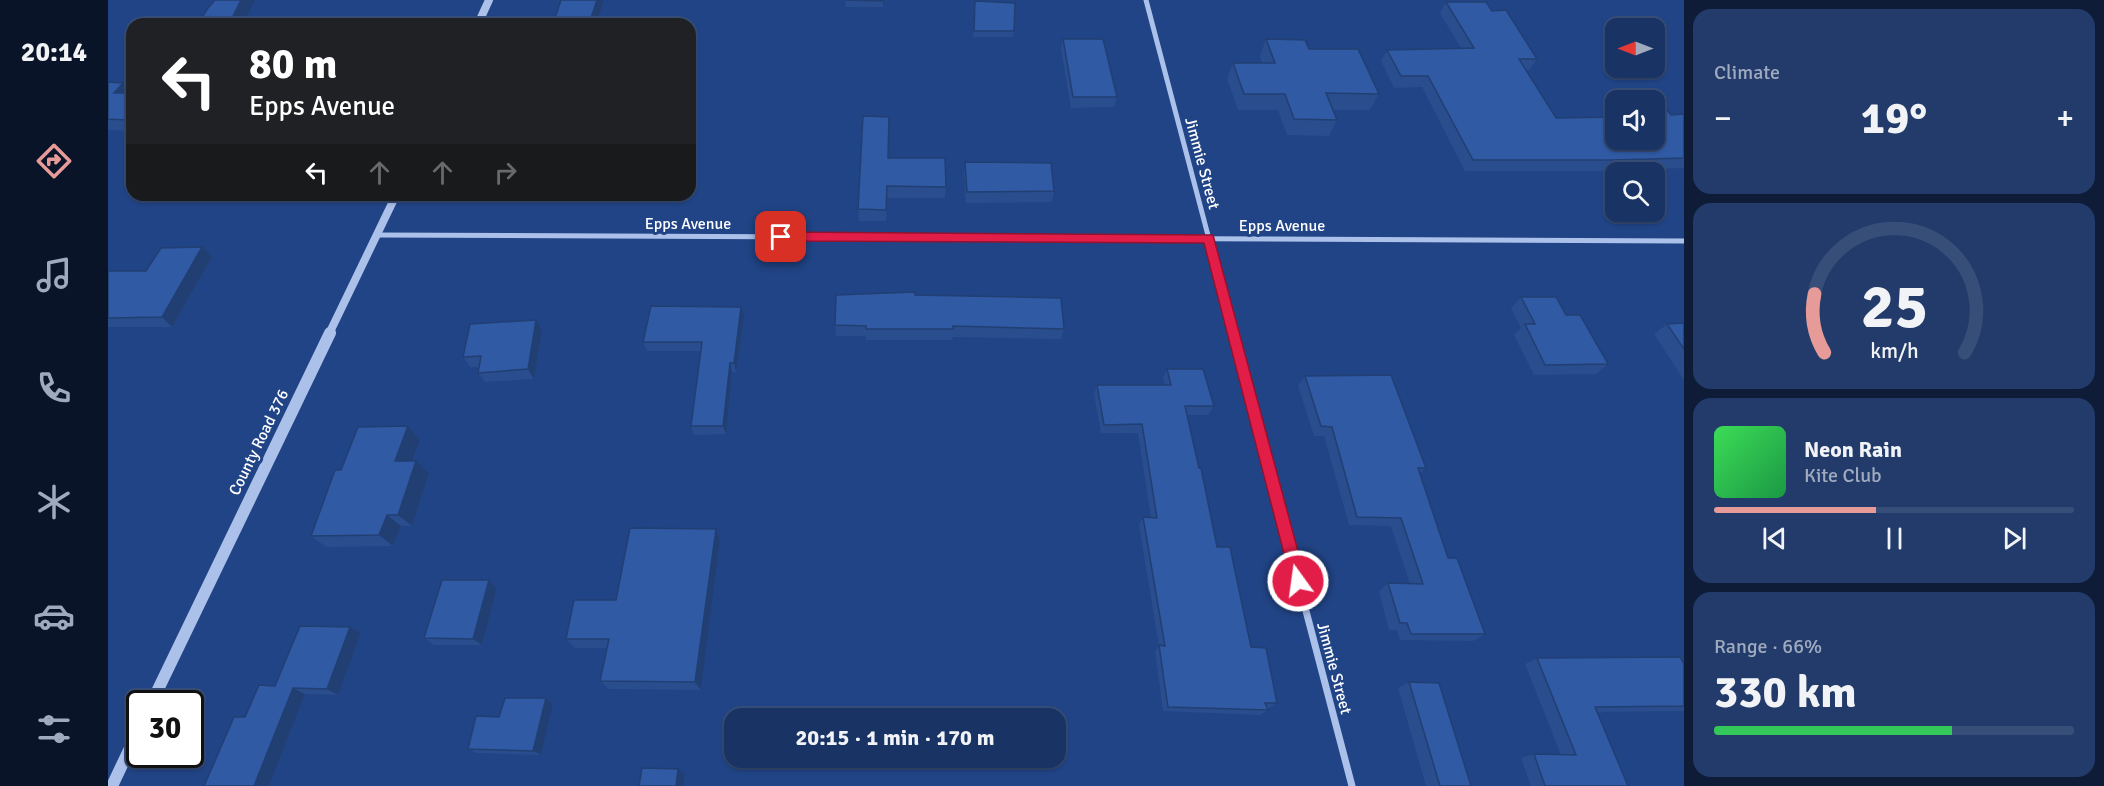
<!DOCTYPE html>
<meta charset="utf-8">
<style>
body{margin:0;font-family:Signika,sans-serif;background:#223b6a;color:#f1f3f6;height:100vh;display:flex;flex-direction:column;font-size:22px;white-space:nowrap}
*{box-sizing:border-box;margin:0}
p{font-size:20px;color:#9faabf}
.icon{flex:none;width:33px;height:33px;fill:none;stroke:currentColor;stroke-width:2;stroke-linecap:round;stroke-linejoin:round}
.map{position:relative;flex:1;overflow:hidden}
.panel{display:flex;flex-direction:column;gap:9px;padding:9px;background:#0e1c37;width:420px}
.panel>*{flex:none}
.guide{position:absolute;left:18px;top:18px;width:570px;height:183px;border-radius:18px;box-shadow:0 2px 4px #0004,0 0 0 2px #374e78;background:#202124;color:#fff;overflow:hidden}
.needle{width:39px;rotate:270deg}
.controls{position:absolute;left:1497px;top:18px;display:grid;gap:12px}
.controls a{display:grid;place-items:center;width:60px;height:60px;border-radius:12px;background:#193364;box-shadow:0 2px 4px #0004,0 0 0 2px #374e78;font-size:30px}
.speed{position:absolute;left:18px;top:690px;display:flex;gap:12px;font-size:30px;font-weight:700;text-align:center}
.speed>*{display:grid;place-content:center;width:78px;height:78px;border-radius:50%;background:#193364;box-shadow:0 2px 4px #0004,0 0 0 2px #374e78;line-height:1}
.speed .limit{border:3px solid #111;border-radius:9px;background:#fff;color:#111}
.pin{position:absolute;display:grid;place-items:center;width:51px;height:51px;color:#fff;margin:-26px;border-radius:12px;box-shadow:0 3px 9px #0006}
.me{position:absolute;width:66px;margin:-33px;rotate:346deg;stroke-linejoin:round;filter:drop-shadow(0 0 4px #0008)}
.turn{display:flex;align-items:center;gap:21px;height:126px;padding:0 24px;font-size:27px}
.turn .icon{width:78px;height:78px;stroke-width:2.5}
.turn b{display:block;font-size:42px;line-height:51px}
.lanes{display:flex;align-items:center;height:57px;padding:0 24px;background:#0003;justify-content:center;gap:30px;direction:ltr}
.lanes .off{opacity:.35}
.big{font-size:45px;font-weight:700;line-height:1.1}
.panel .widget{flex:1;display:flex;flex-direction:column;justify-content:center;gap:9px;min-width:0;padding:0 21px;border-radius:18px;background:#223b6a}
.panel .dial{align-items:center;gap:0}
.dial svg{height:156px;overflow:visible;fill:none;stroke:#374e78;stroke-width:7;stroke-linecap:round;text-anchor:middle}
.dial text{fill:#f1f3f6;stroke:none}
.song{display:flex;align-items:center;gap:18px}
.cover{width:72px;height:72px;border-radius:9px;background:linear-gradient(135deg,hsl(130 70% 55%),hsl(140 70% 35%))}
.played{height:6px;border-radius:3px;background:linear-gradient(90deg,#e69b98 45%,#374e78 45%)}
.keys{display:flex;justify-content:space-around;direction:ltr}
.heat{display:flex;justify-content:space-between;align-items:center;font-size:33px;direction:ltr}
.charge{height:9px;border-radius:4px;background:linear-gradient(90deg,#34c759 66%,#374e78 0)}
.trip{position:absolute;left:616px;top:708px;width:342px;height:60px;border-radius:18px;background:#193364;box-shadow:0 2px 4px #0004,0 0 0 2px #374e78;font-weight:700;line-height:60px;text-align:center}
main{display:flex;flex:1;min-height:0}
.menu{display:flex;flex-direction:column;width:108px;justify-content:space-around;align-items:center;background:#0a1428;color:#9faabf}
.menu .icon{width:42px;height:42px}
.menu .selected{color:#e69b98}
.menu b{font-size:27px;color:#f1f3f6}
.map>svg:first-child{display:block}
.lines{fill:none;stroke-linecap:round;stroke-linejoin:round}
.minor-far1{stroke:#abc1ea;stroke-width:5}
.minor{stroke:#abc1ea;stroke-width:7}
.tertiary-far1{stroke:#abc1ea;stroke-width:8}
.tertiary{stroke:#abc1ea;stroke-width:12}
.wall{fill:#294d8d}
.shaded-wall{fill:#223f73}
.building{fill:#305aa4;stroke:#223f73;stroke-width:1.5}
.route{fill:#e11d48;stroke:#92132f;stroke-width:1.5}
.labels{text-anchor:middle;stroke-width:6;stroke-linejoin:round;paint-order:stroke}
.street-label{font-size:16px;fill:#fff;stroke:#214486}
</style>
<main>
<nav class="menu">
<b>20:14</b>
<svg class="icon selected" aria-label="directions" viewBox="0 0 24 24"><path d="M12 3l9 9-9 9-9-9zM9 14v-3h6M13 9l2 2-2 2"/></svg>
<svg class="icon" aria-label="music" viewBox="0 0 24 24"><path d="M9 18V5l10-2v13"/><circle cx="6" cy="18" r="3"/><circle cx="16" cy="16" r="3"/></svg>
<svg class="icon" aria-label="phone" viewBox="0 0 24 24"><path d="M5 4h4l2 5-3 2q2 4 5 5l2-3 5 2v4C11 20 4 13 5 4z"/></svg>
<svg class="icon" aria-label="climate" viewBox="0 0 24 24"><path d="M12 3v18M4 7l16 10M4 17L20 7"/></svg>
<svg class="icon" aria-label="car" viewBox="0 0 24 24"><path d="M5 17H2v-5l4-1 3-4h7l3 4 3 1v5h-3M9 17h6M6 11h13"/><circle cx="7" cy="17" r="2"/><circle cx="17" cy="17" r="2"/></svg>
<svg class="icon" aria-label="filters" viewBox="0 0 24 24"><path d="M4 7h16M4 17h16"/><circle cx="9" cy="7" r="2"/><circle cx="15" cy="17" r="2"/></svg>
</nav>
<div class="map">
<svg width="1576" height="786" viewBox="0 0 1576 786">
<rect width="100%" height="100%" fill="#214486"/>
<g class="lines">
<g class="minor-far1">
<path d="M 1038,0 L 1126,334"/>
<path d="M 269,235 L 1576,241"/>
</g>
<path class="minor" d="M 1125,333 L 1244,786"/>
<g class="tertiary-far1">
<path d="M 370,24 L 381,0"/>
<path d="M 221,334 L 288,195"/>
</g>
<g class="tertiary">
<path d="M 43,704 L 222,333"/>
<path d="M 4,786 L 32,727"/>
</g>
</g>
<g class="wall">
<path d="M 737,0 L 775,0 L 775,7 L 738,7 Z"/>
<path d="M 867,1 L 906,31 L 905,37 L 865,37 Z"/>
<path d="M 1338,2 L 1384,11 L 1429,59 L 1421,70 L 1418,70 L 1448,118 L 1576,114 L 1576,168 L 1494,171 L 1357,171 L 1314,87 L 1286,88 L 1273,61 L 1279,50 L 1353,48 L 1332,13 Z"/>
<path d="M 955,39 L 1009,97 L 1006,107 L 963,108 L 953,49 Z"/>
<path d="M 1158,39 L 1201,49 L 1271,94 L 1262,110 L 1225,110 L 1229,120 L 1221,136 L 1179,135 L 1170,110 L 1130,110 L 1119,79 L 1125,63 L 1154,63 L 1152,56 Z"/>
<path d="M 0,82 L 15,83 L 24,93 L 23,97 L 24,98 L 24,131 L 0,130 Z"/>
<path d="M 781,129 L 780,158 L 838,187 L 837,198 L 779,198 L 778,221 L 751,221 L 750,209 Z"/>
<path d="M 857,162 L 946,191 L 944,202 L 858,203 L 856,174 Z"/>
<path d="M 104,257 L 64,327 L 0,327 L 0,271 L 38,271 Z"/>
<path d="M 807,295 L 956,329 L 953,339 L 845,337 L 844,340 L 758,340 L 758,336 L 728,336 L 727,325 Z"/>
<path d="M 1413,297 L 1458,315 L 1500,364 L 1488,374 L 1426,375 L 1406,335 L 1413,328 L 1403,308 Z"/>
<path d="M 636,316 L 628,372 L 624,372 L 618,434 L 586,435 L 583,426 L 593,351 L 539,351 L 535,342 Z"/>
<path d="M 428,320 L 434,330 L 426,379 L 377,382 L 370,373 L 371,367 L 362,367 L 355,357 Z"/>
<path d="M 1576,323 L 1576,380 L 1546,334 L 1559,324 Z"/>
<path d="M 1059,369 L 1106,406 L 1100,415 L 1079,415 L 1109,547 L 1143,647 L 1169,703 L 1161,708 L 1159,708 L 1160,710 L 1152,715 L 1055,711 L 1047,651 L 1051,646 L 1031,525 L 1035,517 L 1043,518 L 1030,433 L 993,433 L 986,394 L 989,385 L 1057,385 L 1055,378 Z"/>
<path d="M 1197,376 L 1318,468 L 1312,473 L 1340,558 L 1377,634 L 1365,641 L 1292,640 L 1289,630 L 1281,630 L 1271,591 L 1280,583 L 1302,584 L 1283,526 L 1241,525 L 1216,436 L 1206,436 L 1190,386 Z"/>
<path d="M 300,426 L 312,440 L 305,461 L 308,461 L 321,473 L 304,526 L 293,526 L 285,546 L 218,547 L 203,536 L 233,470 Z"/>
<path d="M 608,529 L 612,540 L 593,690 L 501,689 L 492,681 L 499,648 L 467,648 L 458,639 L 508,600 Z"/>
<path d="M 381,580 L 389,588 L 374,645 L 326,645 L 316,638 Z"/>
<path d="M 253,633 L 230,695 L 197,694 L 161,786 L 96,786 L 137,717 L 167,686 Z"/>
<path d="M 1429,658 L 1576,664 L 1576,711 L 1489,712 L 1520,786 L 1423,786 L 1413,758 L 1426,754 L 1453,755 L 1417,664 Z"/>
<path d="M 1301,682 L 1363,786 L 1318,786 L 1290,688 Z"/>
<path d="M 445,704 L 433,755 L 369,753 L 360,749 L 391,717 Z"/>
</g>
<g class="shaded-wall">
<path d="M 133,0 L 147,0 L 135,24 L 121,24 Z"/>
<path d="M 489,0 L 496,0 L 488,24 L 481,24 Z"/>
<path d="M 15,83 L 24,93 L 23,97 L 24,98 L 24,125 L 19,120 L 6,93 Z"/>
<path d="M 94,247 L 104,257 L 64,327 L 54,317 Z"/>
<path d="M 633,307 L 636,316 L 628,372 L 626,363 Z"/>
<path d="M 428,320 L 434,330 L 426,379 L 420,369 Z"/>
<path d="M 622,363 L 624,372 L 618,434 L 615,426 Z"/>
<path d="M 300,426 L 312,440 L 300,473 L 287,461 Z"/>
<path d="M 308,461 L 321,473 L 304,526 L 290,515 Z"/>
<path d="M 279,515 L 293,526 L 285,546 L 271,535 Z"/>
<path d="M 608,529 L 612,540 L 593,690 L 587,682 Z"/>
<path d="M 381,580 L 389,588 L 374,645 L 365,639 Z"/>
<path d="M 242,627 L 253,633 L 230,695 L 219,689 Z"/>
<path d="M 185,688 L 197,694 L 161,786 L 146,786 Z"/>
<path d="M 438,698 L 445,704 L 433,755 L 425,751 Z"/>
<path d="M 570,769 L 577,774 L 575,786 L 568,786 Z"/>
</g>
<g class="building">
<path d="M 107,0 L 133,0 L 121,24 L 90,24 L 100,8 Z"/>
<path d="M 453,0 L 489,0 L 481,24 L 445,24 Z"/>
<path d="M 737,0 L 775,0 L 775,1 Z"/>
<path d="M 867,1 L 907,3 L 906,31 L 866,31 Z"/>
<path d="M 1338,2 L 1378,2 L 1384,11 L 1398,10 L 1429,59 L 1411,59 L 1448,118 L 1508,117 L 1508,140 L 1546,140 L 1546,106 L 1556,106 L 1563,115 L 1576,114 L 1576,158 L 1504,160 L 1365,160 L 1320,76 L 1293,76 L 1279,50 L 1366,48 Z"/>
<path d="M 955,39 L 995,39 L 1009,97 L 965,97 Z"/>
<path d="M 1158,39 L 1197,40 L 1201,49 L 1250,49 L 1271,94 L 1218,93 L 1229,120 L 1186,119 L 1177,94 L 1136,94 L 1125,63 L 1167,63 Z"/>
<path d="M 0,82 L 15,83 L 6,93 L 20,93 L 19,120 L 0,119 Z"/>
<path d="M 755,116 L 781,117 L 780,158 L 837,158 L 838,187 L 779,186 L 778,210 L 750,209 Z"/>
<path d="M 857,162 L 943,163 L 946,191 L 859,192 Z"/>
<path d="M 94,247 L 54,317 L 0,318 L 0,271 L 38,271 L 53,248 Z"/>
<path d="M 807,292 L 807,295 L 953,298 L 956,329 L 845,326 L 845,329 L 758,329 L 758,326 L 727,325 L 728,295 Z"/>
<path d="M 1413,297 L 1448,297 L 1458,315 L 1472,315 L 1500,364 L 1437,365 L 1417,324 L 1427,324 Z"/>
<path d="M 543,306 L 633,307 L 626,363 L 622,363 L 615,426 L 583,426 L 594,342 L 535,342 Z"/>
<path d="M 428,320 L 420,369 L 370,373 L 373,356 L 355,357 L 362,324 Z"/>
<path d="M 1576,323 L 1576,349 L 1559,324 Z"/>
<path d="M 1059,369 L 1095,369 L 1106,406 L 1077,406 L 1091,468 L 1093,468 L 1109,547 L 1122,547 L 1143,647 L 1158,648 L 1169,703 L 1157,703 L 1160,710 L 1060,707 L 1051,645 L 1057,646 L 1035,517 L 1049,518 L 1034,424 L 996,425 L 989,385 L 1063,385 Z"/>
<path d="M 1283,375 L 1318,468 L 1310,468 L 1340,558 L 1349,558 L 1377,634 L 1303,634 L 1299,623 L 1292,623 L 1280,583 L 1315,584 L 1293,518 L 1249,517 L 1224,427 L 1213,426 L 1197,376 Z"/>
<path d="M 300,426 L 287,461 L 308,461 L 290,515 L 279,515 L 271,535 L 203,536 L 227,470 L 233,470 L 250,427 Z"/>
<path d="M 522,528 L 608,529 L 587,682 L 492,681 L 501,639 L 458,639 L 466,600 L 508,600 Z"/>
<path d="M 334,580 L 381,580 L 365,639 L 316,638 Z"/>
<path d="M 192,626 L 242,627 L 219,689 L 185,688 L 146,786 L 96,786 L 126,717 L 137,717 L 151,685 L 167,686 Z"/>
<path d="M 1572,657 L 1576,664 L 1576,706 L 1487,707 L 1520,786 L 1437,786 L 1426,754 L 1468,755 L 1429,658 Z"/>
<path d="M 1301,682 L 1331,683 L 1363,786 L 1332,786 Z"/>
<path d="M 397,698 L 438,698 L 425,751 L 360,749 L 368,716 L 391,717 Z"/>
<path d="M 534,768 L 570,769 L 568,786 L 531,786 Z"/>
</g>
<path class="route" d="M 673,232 L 1105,235 L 1198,581 L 1196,586 L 1190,588 L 1185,586 L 1183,581 L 1096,243 L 673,241 L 667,237 Z"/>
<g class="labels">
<g class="street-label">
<text transform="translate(1095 163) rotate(75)" y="6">Jimmie Street</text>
<text x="580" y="229">Epps Avenue</text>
<text x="1174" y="231">Epps Avenue</text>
<text transform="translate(150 442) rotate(-64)" y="6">County Road 376</text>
<text transform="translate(1227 668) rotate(75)" y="6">Jimmie Street</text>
</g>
</g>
</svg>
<div class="controls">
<a><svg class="needle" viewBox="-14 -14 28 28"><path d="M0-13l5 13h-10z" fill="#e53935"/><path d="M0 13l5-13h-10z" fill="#9faabf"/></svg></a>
<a><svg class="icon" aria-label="sound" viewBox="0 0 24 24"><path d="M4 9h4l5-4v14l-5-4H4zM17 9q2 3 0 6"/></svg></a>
<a><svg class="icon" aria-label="search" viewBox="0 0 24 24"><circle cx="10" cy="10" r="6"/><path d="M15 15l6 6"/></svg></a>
</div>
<div class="speed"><div class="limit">30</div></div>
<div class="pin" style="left:673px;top:237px;background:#d93025"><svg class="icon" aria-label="arrive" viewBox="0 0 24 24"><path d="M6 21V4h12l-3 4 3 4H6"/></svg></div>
<svg class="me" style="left:1190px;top:581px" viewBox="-20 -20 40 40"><circle r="17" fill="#e11d48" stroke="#fff" stroke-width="3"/><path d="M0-11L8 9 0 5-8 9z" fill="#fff"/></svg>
<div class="trip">20:15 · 1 min · 170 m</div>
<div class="guide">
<div class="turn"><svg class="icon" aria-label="left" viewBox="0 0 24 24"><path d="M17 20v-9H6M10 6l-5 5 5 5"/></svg><div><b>80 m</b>Epps Avenue</div></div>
<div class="lanes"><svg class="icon" aria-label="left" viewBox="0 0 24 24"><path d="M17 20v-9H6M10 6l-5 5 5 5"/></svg><svg class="icon off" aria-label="ahead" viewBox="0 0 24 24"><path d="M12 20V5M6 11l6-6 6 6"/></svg><svg class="icon off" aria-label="ahead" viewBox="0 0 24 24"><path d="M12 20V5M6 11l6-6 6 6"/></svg><svg class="icon off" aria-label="right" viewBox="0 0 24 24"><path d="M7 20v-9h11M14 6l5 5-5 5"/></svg></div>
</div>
</div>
<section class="panel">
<div class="widget"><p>Climate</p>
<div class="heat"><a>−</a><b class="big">19°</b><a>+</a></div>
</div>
<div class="widget dial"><svg viewBox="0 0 100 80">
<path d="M14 69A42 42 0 1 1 86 69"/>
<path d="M14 69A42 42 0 0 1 9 39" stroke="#e69b98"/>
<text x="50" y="56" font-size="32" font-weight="700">25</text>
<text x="50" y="72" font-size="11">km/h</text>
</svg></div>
<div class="widget">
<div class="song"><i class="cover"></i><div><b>Neon Rain</b><p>Kite Club</p></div></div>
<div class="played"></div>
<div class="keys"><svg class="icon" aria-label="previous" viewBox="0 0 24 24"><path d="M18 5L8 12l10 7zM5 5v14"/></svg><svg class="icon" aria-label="pause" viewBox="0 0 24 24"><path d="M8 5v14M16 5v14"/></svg><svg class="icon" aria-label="next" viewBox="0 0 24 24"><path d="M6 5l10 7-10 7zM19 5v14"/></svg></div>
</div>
<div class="widget"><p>Range · 66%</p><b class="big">330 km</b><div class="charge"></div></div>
</section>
</main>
